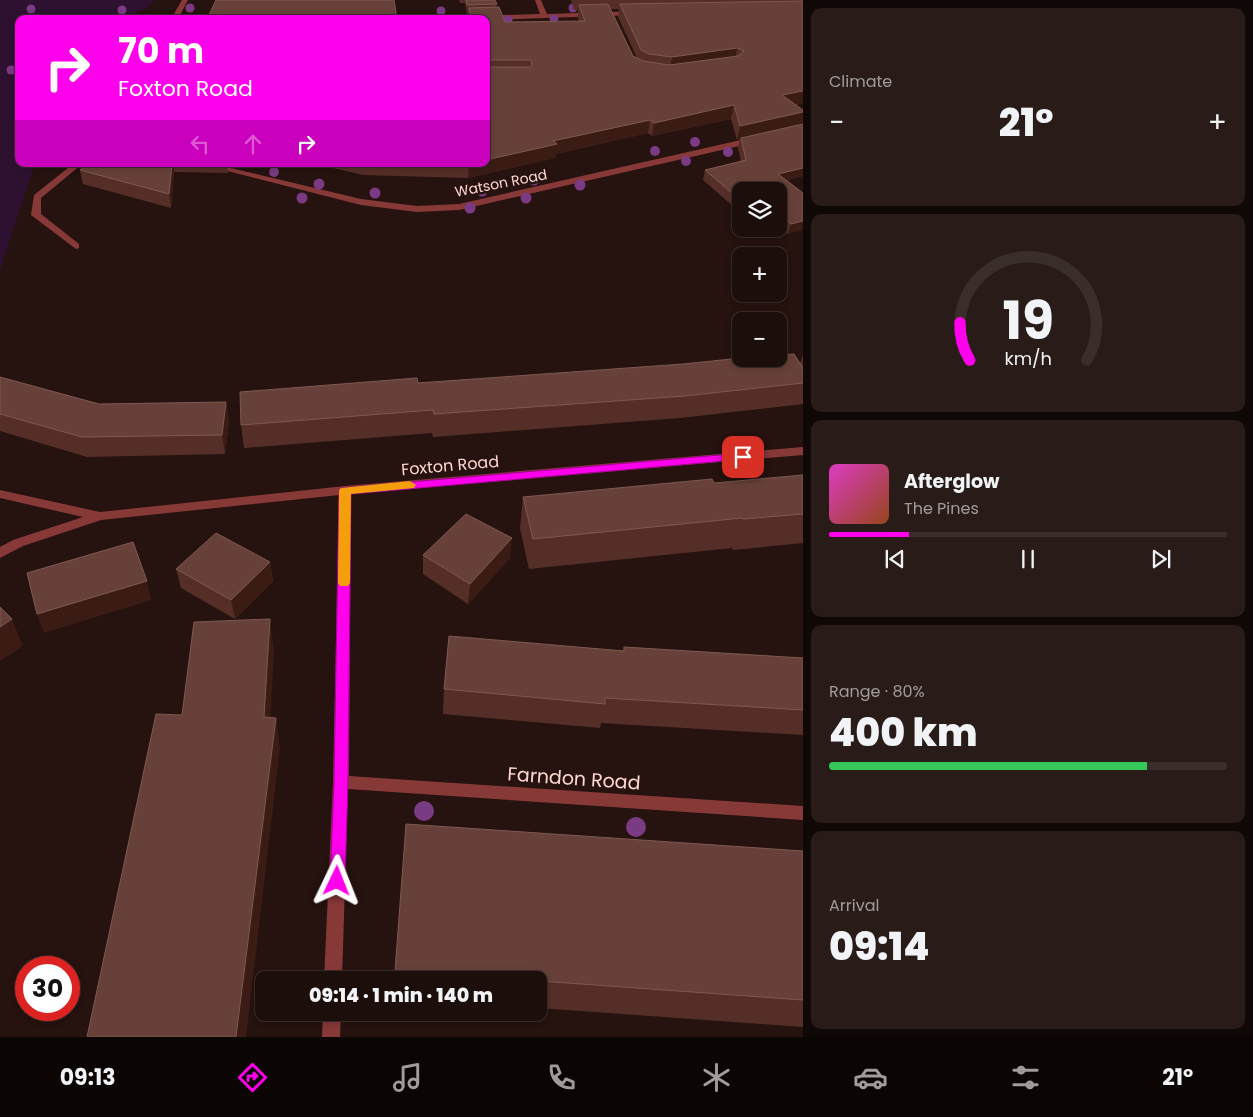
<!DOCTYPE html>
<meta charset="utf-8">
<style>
body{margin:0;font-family:Poppins,sans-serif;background:#291c18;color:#f1f3f6;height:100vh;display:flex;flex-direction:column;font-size:19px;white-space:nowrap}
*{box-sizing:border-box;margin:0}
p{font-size:16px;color:#a09c9c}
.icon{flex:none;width:28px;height:28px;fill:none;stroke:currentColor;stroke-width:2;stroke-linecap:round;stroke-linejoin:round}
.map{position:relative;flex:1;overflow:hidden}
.side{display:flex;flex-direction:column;gap:8px;padding:8px;background:#0f0806;width:450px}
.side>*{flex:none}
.top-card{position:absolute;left:15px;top:15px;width:475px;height:152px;border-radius:10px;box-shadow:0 2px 8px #0003,0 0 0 1px #3a2e2b;background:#fe00eb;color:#fff;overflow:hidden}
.tools{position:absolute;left:732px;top:182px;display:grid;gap:10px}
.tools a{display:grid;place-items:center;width:55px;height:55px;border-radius:10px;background:#1c0e0a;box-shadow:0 2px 8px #0003,0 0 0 1px #3a2e2b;font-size:25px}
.speed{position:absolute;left:15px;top:956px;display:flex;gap:10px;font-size:25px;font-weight:700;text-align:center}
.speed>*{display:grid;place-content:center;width:65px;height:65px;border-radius:50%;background:#1c0e0a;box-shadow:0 2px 8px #0003,0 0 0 1px #3a2e2b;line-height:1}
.speed .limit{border:8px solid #d22;background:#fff;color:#111}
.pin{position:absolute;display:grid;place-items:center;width:42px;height:42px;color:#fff;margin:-21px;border-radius:10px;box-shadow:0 2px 8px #0006}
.me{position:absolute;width:55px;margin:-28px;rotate:2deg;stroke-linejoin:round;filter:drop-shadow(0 0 4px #0008)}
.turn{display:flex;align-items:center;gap:18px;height:105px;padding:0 20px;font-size:22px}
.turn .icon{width:65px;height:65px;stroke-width:2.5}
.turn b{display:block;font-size:35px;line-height:42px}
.lanes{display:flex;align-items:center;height:48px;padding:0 20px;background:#0003;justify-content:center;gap:25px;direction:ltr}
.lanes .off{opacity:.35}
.big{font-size:38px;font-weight:800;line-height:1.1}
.side .tile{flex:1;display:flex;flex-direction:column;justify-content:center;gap:8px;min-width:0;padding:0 18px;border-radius:10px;background:#291c18}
.side .dial{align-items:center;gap:0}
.dial svg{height:130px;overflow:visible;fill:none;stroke:#3a2e2b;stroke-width:7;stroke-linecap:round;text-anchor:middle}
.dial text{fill:#f1f3f6;stroke:none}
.song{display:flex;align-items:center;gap:15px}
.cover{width:60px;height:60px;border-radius:8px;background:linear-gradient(135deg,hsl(310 70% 55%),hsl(20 70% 35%))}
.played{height:5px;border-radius:2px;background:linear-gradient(90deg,#fe00eb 20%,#3a2e2b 20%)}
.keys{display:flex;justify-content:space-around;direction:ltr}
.heat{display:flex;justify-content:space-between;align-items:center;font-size:28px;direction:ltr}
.charge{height:8px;border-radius:4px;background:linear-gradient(90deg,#34c759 80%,#3a2e2b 0)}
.trip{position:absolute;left:255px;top:971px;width:292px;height:50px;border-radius:10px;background:#1c0e0a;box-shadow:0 2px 8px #0003,0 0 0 1px #3a2e2b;font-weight:800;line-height:50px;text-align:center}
.menu{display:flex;height:80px;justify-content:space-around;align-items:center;background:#0b0604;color:#a09c9c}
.menu .icon{width:35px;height:35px}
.menu .active{color:#fe00eb}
.menu b{font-size:22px;color:#f1f3f6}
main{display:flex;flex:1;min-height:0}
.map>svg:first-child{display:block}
.green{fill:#2e1130}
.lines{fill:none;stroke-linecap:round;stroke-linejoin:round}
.minor{fill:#873938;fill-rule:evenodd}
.tree{fill:#7a3a84}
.wall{fill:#552f27;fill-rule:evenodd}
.shaded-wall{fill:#3a1c15}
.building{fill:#674139;stroke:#7f5852}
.route{fill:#fe00eb;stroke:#a50099}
.slow{fill:#f59e0b}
.labels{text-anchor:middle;stroke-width:5;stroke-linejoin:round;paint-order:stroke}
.far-street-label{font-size:14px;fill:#ffd7d3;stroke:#26120e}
.street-label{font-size:16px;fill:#ffd7d3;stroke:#26120e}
.near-street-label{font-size:19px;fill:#ffd7d3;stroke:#26120e}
</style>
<main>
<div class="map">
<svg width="803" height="1037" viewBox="0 0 803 1037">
<rect width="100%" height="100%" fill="#26120e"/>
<path class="green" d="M 0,0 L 154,0 L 145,10 L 115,19 L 19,19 L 19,164 L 35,164 L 0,270 Z"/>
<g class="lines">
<g class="minor">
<path d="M 182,0 L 188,0 L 178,19 L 171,19 Z"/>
<path d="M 535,0 L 541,0 L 547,14 L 636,11 L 640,13 L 636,15 L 486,20 L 432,19 L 435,17 L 540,14 Z"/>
<path d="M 754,137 L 758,140 L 757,142 L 459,210 L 417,212 L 361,205 L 200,164 L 214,164 L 361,199 L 417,206 L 459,204 Z"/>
<path d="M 73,164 L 82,164 L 41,198 L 41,214 L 79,244 L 79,248 L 76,249 L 31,215 L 34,195 Z"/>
<path d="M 803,447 L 803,455 L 351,494 L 349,776 L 803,806 L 803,820 L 348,789 L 342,980 L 324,980 L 333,782 L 339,495 L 101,520 L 23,546 L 0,558 L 0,547 L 13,540 L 83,517 L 0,498 L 0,490 L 100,512 L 345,486 Z"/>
<path d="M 323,1012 L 341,1012 L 340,1037 L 322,1037 Z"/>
</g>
</g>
<g class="tree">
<circle cx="190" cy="8" r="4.5"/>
<circle cx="573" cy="8" r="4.5"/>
<circle cx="31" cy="9" r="4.5"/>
<circle cx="122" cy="10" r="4.5"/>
<circle cx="441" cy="11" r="4.5"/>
<circle cx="554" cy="19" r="4.5"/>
<circle cx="508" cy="20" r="4.5"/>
<circle cx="11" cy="70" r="4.5"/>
<circle cx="695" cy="142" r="5"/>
<circle cx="655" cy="151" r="5"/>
<circle cx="728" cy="152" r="5"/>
<circle cx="686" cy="161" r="5"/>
<circle cx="274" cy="172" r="5"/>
<circle cx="534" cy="180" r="5.5"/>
<circle cx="319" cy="184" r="5.5"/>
<circle cx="580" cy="185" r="5.5"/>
<circle cx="482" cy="191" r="5.5"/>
<circle cx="375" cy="193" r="5.5"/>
<circle cx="302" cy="198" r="5.5"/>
<circle cx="526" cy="198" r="5.5"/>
<circle cx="470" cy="208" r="5.5"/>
<circle cx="424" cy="811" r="10"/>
<circle cx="636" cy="827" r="10"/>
</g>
<g class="wall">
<path d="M 459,0 L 495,0 L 497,4 L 496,7 L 505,22 L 579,22 L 578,18 L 578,10 L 574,10 L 571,0 L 803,0 L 803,103 L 796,105 L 803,110 L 803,120 L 802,124 L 803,124 L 803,176 L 787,180 L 803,193 L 788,234 L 779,227 L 779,191 L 741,191 L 741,213 L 703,180 L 705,170 L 741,161 L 738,148 L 740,139 L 737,140 L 731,119 L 652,136 L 648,133 L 556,154 L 555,158 L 468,178 L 363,175 L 316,164 L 486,164 L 486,19 L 469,19 L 469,14 L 467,14 L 465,3 L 460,3 ZM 611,9 L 619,9 L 618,17 L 637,58 L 633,56 Z"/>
<path d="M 88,164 L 245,164 L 240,168 L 227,165 L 228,173 L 174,172 L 171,208 L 83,184 L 80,170 Z"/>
<path d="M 803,355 L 803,404 L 680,418 L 433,437 L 432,433 L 244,448 L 241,425 L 418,383 L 800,363 Z"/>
<path d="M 0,377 L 99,404 L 226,402 L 229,422 L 225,454 L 87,457 L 0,431 Z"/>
<path d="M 803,475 L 803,543 L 733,550 L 732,548 L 529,569 L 520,528 L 523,497 L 714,483 Z"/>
<path d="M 423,555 L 510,558 L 468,604 L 423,574 Z"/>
<path d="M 270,562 L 273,581 L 235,619 L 181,588 L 176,569 Z"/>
<path d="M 624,647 L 803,658 L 803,735 L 601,723 L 600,728 L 443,714 L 444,689 L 623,651 Z"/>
<path d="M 803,851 L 803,1027 L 539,1008 L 539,980 L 395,980 L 395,971 Z"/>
</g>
<g class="shaded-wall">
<path d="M 737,48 L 735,61 L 670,70 L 672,57 Z"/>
<path d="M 803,91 L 803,103 L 779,109 L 782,95 Z"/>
<path d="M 734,105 L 731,119 L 652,136 L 654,123 Z"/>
<path d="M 803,112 L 803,120 L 802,125 L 737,140 L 740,126 Z"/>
<path d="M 650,120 L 648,133 L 556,154 L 555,158 L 468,178 L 469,164 L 486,164 L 486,160 L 553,141 Z"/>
<path d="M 172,164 L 173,164 L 174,172 L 171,208 L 169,194 Z"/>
<path d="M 240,164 L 245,164 L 240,168 Z"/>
<path d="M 803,168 L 803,176 L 775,183 L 778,174 Z"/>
<path d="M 803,221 L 803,230 L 788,234 L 791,224 Z"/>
<path d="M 226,402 L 229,422 L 225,454 L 222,435 Z"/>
<path d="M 512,538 L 510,558 L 468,604 L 470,584 Z"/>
<path d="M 270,562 L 273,581 L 235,619 L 231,600 Z"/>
<path d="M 147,581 L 151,600 L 44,633 L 37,614 Z"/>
<path d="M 12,619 L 23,646 L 0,661 L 0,627 Z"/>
<path d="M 270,619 L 274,651 L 269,748 L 264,717 Z"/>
<path d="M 276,718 L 280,748 L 246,1037 L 236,1037 Z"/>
</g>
<g class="building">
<path d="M 216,0 L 394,0 L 397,19 L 207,19 Z"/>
<path d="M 466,0 L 495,0 L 497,4 L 467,5 Z"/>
<path d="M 803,1 L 803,91 L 782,95 L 803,110 L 803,112 L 740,126 L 734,105 L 654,123 L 650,120 L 553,141 L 557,144 L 486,160 L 486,67 L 530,67 L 532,65 L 531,60 L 487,60 L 486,61 L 486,19 L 472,19 L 469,8 L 499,7 L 505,22 L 585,21 L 579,5 L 608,4 L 633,56 L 643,61 L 669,65 L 738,56 L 744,51 L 737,48 L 672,57 L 649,54 L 641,50 L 620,4 Z"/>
<path d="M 803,124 L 803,168 L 778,174 L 803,193 L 803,221 L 791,224 L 779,215 L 779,191 L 741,191 L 741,201 L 705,170 L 746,160 L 741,138 Z"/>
<path d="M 88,164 L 172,164 L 169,194 L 80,170 Z"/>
<path d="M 794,354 L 803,368 L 803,383 L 685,396 L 434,414 L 433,410 L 241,425 L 240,392 L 417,378 L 418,383 L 683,364 L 741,358 L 779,359 L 779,355 Z"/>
<path d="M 0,377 L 99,404 L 226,402 L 222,435 L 82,437 L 0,414 Z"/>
<path d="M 803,475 L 803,514 L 743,519 L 742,518 L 533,539 L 523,497 L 712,479 L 714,483 Z"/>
<path d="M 466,514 L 512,538 L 470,584 L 423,555 Z"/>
<path d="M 216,533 L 270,562 L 231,600 L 176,569 Z"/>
<path d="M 133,542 L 147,581 L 37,614 L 27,573 Z"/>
<path d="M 0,607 L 12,619 L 0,627 Z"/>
<path d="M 270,619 L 264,717 L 276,718 L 236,1037 L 87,1037 L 156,714 L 182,715 L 194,622 Z"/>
<path d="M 449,636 L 624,651 L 624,647 L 803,658 L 803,710 L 605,698 L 605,704 L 444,689 Z"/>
<path d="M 406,824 L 803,851 L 803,1000 L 539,981 L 539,980 L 522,980 L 395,971 Z"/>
</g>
<path class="route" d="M 743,453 L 747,454 L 749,457 L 747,459 L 351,494 L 348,782 L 345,881 L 343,886 L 337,888 L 332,886 L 330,881 L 334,782 L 339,490 L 341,488 Z"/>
<path class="slow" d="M 410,481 L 416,485 L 414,488 L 351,494 L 350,583 L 348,586 L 340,586 L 338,583 L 339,490 L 341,488 Z"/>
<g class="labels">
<g class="far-street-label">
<text transform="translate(501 183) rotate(-11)" y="5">Watson Road</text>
</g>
<g class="street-label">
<text transform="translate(450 465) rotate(-5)" y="6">Foxton Road</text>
</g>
<g class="near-street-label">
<text transform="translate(574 778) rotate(4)" y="7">Farndon Road</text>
</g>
</g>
</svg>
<div class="tools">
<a><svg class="icon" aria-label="layers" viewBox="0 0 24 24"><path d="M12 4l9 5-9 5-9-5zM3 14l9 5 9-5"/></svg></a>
<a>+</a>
<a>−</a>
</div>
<div class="speed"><div class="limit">30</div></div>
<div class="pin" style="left:743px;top:457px;background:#d93025"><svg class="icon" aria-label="arrive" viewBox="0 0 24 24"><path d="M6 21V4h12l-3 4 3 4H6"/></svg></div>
<svg class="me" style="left:337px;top:881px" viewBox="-20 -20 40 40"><path d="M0-17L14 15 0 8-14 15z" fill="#fe00eb" stroke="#fff" stroke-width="4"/></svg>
<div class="trip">09:14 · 1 min · 140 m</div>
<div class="top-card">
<div class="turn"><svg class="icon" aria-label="right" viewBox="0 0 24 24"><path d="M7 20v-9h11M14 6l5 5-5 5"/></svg><div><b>70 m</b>Foxton Road</div></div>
<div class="lanes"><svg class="icon off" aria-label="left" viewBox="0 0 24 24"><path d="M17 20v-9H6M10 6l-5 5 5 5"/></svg><svg class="icon off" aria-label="ahead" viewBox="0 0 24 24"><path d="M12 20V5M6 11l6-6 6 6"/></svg><svg class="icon" aria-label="right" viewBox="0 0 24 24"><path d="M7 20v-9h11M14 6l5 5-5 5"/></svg></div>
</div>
</div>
<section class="side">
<div class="tile"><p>Climate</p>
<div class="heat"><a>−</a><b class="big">21°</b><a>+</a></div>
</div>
<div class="tile dial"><svg viewBox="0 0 100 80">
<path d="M14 69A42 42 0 1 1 86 69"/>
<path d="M14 69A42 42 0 0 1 8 46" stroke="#fe00eb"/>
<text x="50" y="56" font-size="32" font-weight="700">19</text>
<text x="50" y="72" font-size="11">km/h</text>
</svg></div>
<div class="tile">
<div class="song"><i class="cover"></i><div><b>Afterglow</b><p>The Pines</p></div></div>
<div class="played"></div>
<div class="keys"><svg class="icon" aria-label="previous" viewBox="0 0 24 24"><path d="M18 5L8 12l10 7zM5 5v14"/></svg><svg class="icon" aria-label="pause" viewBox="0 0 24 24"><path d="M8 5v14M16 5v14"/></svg><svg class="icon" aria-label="next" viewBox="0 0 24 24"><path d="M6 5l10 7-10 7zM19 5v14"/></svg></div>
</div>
<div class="tile"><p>Range · 80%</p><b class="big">400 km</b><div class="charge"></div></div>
<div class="tile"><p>Arrival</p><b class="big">09:14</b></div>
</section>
</main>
<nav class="menu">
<b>09:13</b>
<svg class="icon active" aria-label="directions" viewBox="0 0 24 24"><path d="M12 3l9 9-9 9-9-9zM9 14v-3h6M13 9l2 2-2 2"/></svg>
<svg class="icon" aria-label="music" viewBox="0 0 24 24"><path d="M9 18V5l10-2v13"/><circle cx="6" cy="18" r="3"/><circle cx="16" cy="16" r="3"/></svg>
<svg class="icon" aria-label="phone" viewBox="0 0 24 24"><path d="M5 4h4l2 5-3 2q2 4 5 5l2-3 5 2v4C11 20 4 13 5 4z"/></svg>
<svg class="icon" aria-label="climate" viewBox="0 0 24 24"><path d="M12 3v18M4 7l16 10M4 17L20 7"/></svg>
<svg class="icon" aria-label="car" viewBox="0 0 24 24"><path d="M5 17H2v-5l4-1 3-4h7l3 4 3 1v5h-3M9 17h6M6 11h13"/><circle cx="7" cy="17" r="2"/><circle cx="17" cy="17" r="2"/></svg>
<svg class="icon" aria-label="filters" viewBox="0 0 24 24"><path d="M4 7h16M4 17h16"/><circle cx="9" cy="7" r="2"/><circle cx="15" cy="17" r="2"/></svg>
<b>21°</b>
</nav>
